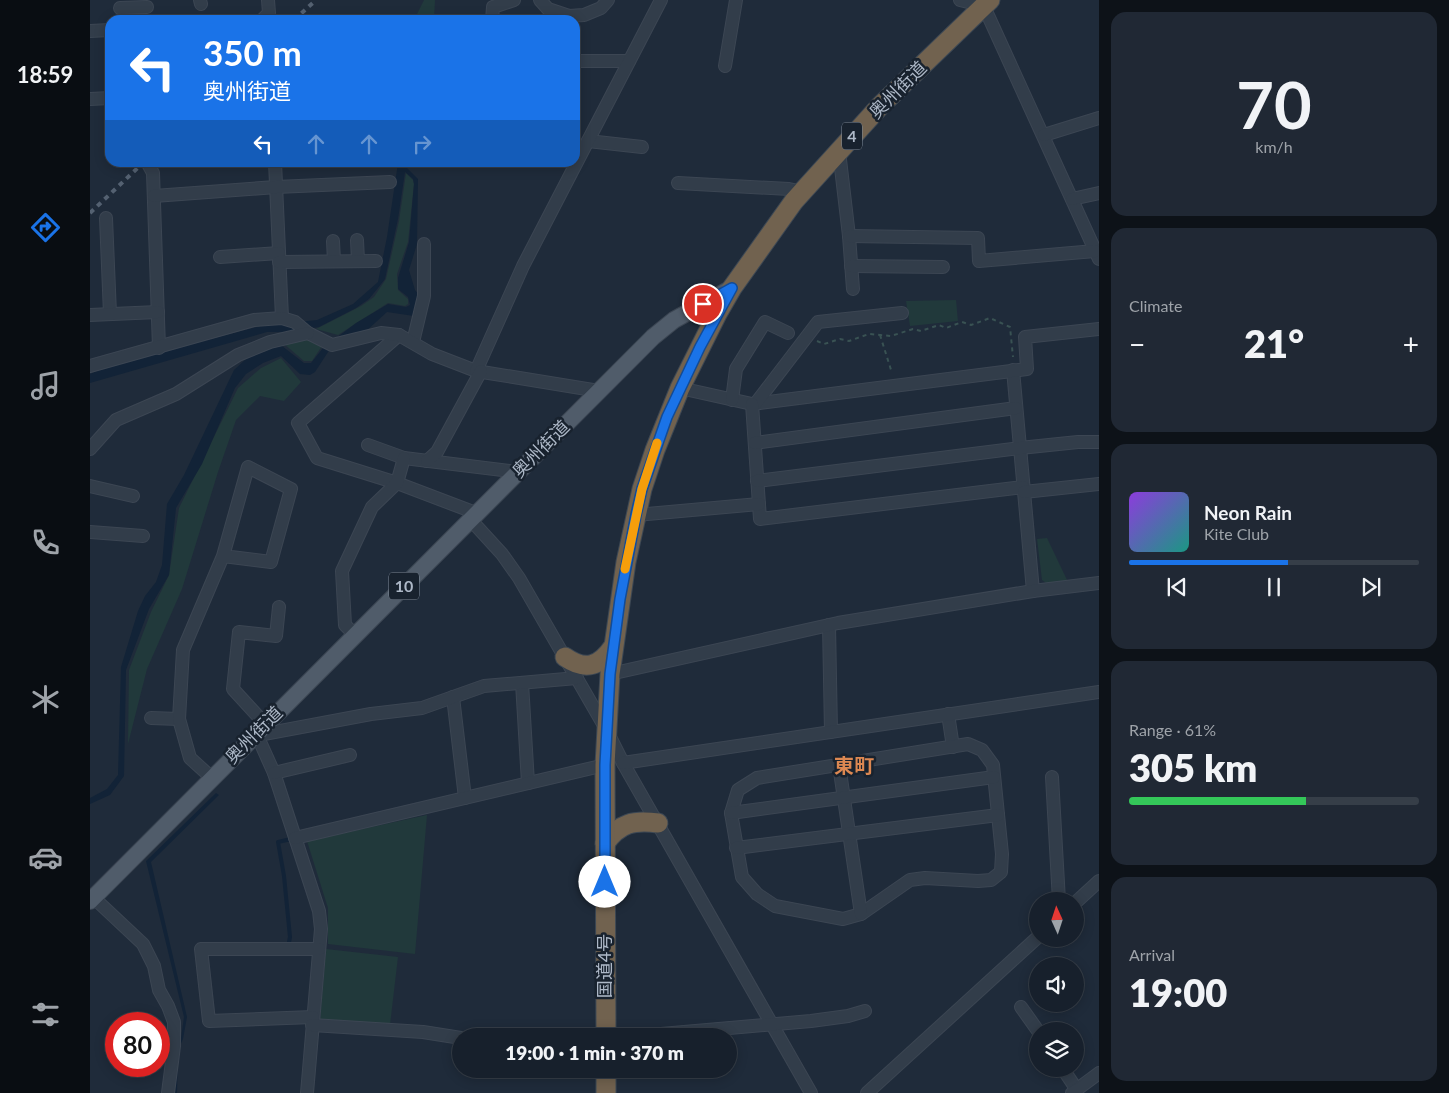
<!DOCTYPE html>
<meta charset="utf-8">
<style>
body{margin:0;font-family:Lato,"Noto Sans JP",sans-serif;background:#202834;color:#f1f3f6;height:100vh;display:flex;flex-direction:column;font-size:19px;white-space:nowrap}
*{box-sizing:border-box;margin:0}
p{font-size:16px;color:#9ea3a9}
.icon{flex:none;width:28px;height:28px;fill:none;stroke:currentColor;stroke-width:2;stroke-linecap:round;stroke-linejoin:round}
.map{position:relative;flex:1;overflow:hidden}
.panel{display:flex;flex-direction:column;gap:12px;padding:12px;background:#0d1218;width:350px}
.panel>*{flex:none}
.hud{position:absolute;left:15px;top:15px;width:475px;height:152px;border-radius:15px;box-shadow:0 2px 12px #0003,0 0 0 1px #363e48;background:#1a73e8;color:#fff;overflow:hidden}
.needle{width:32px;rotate:357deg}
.tools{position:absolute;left:939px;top:892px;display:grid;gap:10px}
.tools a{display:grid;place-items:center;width:55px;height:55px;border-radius:50%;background:#17202c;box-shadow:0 2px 12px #0003,0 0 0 1px #363e48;font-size:25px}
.speed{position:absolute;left:15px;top:1012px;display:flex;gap:10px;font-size:25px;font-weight:700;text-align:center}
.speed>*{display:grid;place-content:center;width:65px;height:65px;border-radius:50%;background:#17202c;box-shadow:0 2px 12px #0003,0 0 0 1px #363e48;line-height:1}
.speed .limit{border:8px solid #d22;background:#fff;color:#111}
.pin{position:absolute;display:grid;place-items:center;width:42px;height:42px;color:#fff;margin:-21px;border:2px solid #fff;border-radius:50%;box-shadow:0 1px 5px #0007}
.me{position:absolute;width:55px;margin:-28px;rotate:0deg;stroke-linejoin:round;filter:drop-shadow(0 0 4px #0008)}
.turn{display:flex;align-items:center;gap:18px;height:105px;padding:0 15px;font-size:22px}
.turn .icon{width:65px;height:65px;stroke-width:2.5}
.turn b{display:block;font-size:35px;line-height:42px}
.lanes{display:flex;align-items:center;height:48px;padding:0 15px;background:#0003;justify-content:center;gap:25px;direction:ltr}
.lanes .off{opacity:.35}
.big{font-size:38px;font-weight:800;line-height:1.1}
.panel .card{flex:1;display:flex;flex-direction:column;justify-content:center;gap:8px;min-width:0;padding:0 18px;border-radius:15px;background:#202834}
.panel .dial{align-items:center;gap:0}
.dial b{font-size:65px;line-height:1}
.song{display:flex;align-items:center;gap:15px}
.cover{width:60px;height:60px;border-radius:8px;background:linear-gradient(135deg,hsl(270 70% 55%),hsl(170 70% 35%))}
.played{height:5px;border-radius:2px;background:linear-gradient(90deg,#1a73e8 55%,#363e48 55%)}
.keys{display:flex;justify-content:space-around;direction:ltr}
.heat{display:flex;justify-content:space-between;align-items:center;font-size:28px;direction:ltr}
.charge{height:8px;border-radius:4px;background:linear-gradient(90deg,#34c759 61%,#363e48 0)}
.trip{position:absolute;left:362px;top:1028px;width:285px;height:50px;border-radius:25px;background:#17202c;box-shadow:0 2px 12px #0003,0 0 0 1px #363e48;font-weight:800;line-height:50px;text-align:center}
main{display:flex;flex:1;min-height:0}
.tab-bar{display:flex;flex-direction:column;width:90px;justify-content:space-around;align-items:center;background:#090d12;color:#9ea3a9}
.tab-bar .icon{width:35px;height:35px}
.tab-bar .current{color:#1a73e8}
.tab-bar b{font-size:22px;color:#f1f3f6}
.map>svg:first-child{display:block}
.green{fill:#21393b}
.water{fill:#122337}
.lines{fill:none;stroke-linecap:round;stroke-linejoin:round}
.stream{stroke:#122337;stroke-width:4}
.minor-casing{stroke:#3c4653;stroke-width:14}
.major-casing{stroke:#3c4653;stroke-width:18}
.highway-casing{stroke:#3d4854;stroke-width:21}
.path{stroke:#395253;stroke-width:2;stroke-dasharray:4 4;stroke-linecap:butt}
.minor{stroke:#323d4a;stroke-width:12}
.major{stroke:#505c6a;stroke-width:16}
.highway{stroke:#71624f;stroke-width:19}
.rail{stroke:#546171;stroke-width:4;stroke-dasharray:5 5;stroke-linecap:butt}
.route-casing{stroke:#114b97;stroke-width:12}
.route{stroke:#1a73e8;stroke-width:9}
.slow{stroke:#f59e0b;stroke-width:9}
.labels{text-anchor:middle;stroke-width:5;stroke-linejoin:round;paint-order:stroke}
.shield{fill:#18222e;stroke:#808b99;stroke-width:1}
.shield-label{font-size:16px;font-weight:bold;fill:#adb8c7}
.street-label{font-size:18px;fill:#adb8c7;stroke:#18222e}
.quarter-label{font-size:20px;font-weight:bold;fill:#dc8852;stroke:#18222e}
</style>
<main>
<nav class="tab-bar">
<b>18:59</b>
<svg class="icon current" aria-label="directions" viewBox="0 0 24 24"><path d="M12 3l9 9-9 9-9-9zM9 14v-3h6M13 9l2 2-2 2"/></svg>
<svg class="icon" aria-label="music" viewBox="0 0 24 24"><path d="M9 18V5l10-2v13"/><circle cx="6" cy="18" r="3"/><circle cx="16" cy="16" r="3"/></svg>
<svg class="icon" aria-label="phone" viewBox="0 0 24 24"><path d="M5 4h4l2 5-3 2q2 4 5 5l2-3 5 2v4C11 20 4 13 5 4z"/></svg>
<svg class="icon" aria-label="climate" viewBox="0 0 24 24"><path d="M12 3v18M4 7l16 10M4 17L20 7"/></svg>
<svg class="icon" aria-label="car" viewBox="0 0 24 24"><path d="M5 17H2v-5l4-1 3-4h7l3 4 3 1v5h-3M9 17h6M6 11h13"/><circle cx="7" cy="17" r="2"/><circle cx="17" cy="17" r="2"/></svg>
<svg class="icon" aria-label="filters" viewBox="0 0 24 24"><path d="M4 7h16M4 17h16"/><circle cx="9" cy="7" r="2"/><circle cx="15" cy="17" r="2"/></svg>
</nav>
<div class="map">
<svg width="1009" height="1093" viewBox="0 0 1009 1093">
<rect width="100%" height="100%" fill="#1f2b3a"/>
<g class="green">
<path d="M 334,0 L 345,0 L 344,20 L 326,20 L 326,16 Z"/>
<path d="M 316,173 L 323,180 L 324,184 L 318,242 L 307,274 L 308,290 L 318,299 L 318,304 L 315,306 L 298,303 L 248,335 L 226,329 L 271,306 L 284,297 L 296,279 L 309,221 Z"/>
<path d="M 866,300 L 868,321 L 820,326 L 816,301 Z"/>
<path d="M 217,338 L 232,346 L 222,361 L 214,361 L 193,343 Z"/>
<path d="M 191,358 L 211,382 L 194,401 L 170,396 L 146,420 L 128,472 L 92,589 L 57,669 L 38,744 L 39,670 L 61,612 L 79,575 L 89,508 L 148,388 L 171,368 Z"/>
<path d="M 957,538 L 978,582 L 959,585 L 952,580 L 947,539 Z"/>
<path d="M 337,815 L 325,954 L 238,944 L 238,908 L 217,841 Z"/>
<path d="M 236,949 L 308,957 L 300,1025 L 230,1020 Z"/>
</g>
<g class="water">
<path d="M 308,163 L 317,163 L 316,167 L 328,179 L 327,244 L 319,270 L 325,290 L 329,295 L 324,316 L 297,312 L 274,333 L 240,349 L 225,372 L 220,375 L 210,374 L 191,356 L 173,363 L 156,374 L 145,388 L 112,464 L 86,508 L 79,575 L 59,609 L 36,670 L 34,776 L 20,795 L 0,804 L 0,798 L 17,789 L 28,775 L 31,667 L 48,611 L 55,596 L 66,582 L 72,565 L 77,504 L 94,475 L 144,370 L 156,359 L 175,350 L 192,346 L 214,363 L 221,363 L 233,348 L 266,323 L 298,304 L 316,307 L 320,305 L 318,297 L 308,289 L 308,278 L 319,242 L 324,184 L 323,179 L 315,172 L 308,219 L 295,279 L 288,288 L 279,299 L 266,308 L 229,327 L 200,332 L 177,332 L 0,383 L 0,374 L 20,365 L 171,326 L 227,320 L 263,304 L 288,282 L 297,237 Z"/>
<path d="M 126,793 L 129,795 L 61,862 L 97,1017 L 93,1039 L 88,1050 L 87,1093 L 84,1093 L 86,1049 L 91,1038 L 94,1017 L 56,861 Z"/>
</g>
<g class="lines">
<path class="stream" d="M 199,942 L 200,937 L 194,876 L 188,842 L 201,839 L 200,837"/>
<defs>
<g id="minor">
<path d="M 110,0 L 111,4"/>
<path d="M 450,0 L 458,9 L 479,16 L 494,15 L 511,8 L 518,0"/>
<path d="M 870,0 L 894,6"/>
<path d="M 891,0 L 1009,259"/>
<path d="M 30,8 L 57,7"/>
<path d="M 172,20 L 179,13 L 178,0"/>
<path d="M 402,20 L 403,7 L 424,0"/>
<path d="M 0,31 L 20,30"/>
<path d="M 485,61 L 539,61"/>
<path d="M 635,66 L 646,0"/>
<path d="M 0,99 L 20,98"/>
<path d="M 954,135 L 1009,118"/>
<path d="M 498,141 L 552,147"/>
<path d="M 749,151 L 759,236 L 763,289"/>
<path d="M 57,162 L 63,173 L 69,348"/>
<path d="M 185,162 L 192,318"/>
<path d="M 588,183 L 699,189 L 713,192"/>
<path d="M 64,196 L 186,187 L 300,182"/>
<path d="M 982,199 L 1009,193"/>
<path d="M 16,218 L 20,314"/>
<path d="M 759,236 L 888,238 L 889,261 L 1005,251"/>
<path d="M 267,240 L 268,261"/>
<path d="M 243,241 L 244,261"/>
<path d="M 130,257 L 189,253"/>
<path d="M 189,262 L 286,261"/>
<path d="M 761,266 L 853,267"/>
<path d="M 0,315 L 68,312"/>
<path d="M 309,335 L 208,423 L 227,458 L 307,483 L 386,513"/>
<path d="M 323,342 L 334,296 L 334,244"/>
<path d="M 0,366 L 164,320 L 192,318 L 205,322 L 218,333 L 242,345 L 291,333 L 309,335 L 342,354 L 386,371 L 509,391"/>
<path d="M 923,370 L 943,591"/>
<path d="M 386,371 L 433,266 L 571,0"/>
<path d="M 590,388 L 662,404 L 937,369 L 935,337 L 1009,329"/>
<path d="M 642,400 L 646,369 L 675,322 L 698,333"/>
<path d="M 666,403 L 728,322 L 812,313"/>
<path d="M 662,404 L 670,519 L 933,487"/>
<path d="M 665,443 L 926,408"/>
<path d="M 278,445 L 314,458 L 428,472"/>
<path d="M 0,449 L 26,420 L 86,394 L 148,355 L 180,342 L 218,333"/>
<path d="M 337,461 L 347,452 L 391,371"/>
<path d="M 667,481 L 930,448 L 988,442 L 1009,442"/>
<path d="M 0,486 L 43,496"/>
<path d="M 934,492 L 1009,484"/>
<path d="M 546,515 L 669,504"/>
<path d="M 380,519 L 412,554 L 429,578 L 516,729 L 533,763 L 721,1093"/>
<path d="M 0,532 L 53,536"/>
<path d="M 739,625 L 741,732"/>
<path d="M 265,635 L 255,625 L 252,571 L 282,507 L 307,483 L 314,458"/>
<path d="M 520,674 L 748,623 L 943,591 L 1009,583"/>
<path d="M 432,683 L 438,783"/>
<path d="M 363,697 L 375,798"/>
<path d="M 858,714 L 863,747"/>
<path d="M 61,718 L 89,719"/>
<path d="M 175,724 L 143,689 L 149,632 L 186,636 L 189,607"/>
<path d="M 163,736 L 171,744 L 184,773 L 229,911 L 231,929 L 217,1093"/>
<path d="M 163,736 L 281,714 L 332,708 L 394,686 L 487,678"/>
<path d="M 878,744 L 892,750 L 903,765 L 912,854 L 911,872 L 901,880 L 888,881 L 835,878 L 820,880 L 771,914 L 753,919 L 685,906 L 667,894 L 652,877 L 641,813 L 648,790 L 667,778 Z"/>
<path d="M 533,763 L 1009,692"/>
<path d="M 749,765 L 771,914"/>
<path d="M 184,773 L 260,755"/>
<path d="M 962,777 L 969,901"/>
<path d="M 122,778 L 100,758 L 89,719 L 93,650 L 133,556 L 158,467 L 201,489 L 181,562 L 133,556"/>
<path d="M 641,813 L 904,777"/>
<path d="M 205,838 L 515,765"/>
<path d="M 646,848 L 908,815"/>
<path d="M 4,898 L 53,944 L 64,966 L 69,990 L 78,1006 L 84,1022 L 84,1046 L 78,1093"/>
<path d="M 985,903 L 1009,881"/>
<path d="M 931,1007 L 948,1031"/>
<path d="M 223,1017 L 119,1021 L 111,949 L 229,949"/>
<path d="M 222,1025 L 333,1032 L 371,1038"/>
<path d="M 548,1036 L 721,1021 L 758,1016 L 775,1011"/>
<path d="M 973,1069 L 987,1090"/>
<path d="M 777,1093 L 948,937"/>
<path d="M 982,1093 L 1009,1073"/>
</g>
<path id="major" d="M 0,901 L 563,337 L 584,320 L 642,288"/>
<g id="highway">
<path d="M 475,657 C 495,671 509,667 523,647"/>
<path d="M 515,843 C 530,823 543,820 568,823"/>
<path d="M 516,1036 L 515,765 L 520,674 L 536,562 L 552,489 L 565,450 L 590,388 L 627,314 L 642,288 L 704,201 L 790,106 L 900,0"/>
<path d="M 516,1093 L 516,1069"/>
</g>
</defs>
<use href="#minor" class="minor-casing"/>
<use href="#major" class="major-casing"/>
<use href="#highway" class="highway-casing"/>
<g class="path">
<path d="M 790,335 L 802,373"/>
<path d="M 727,341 L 734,344 L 750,339 L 759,341 L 779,334 L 801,336 L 823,329 L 831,331 L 849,325 L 856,328 L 872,322 L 881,325 L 900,318 L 920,327 L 923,357"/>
</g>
<use href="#minor" class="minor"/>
<use href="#major" class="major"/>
<use href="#highway" class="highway"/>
<g class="rail">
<path d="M 204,20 L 226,0"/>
<path d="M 0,213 L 54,162"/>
</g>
</g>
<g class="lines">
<defs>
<path id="route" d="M 515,882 L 515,765 L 520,674 L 530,599 L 546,515 L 552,489 L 577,417 L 610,347 L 642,288 L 613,304"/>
</defs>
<use href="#route" class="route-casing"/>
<use href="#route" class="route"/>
<path class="slow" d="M 535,569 L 552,489 L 567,443"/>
</g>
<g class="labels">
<g class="shield">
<rect x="752" y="122.5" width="20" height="27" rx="4"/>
<rect x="299" y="572.5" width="30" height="27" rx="4"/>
</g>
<g class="shield-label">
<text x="762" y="142">4</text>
<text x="314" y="592">10</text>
</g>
<g class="street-label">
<text transform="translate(808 90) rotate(-45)" y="6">奥州街道</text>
<text transform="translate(451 449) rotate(-45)" y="6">奥州街道</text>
<text transform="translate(164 735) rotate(-45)" y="6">奥州街道</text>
<text transform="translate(515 966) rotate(-90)" y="6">国道4号</text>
</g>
<g class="quarter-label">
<text x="764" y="773">東町</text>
</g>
</g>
</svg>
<div class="tools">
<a><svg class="needle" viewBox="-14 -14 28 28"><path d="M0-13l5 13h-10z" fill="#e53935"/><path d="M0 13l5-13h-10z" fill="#9ea3a9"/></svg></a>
<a><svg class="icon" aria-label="sound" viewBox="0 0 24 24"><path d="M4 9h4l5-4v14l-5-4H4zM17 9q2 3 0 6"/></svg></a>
<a><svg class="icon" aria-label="layers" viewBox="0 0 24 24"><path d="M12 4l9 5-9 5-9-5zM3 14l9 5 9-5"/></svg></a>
</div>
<div class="speed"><div class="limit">80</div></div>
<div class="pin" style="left:613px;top:304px;background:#d93025"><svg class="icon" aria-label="arrive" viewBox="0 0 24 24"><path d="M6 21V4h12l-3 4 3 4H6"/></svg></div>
<svg class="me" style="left:515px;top:882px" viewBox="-20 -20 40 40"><circle r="19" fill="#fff"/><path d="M0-13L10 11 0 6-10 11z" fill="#1a73e8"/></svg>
<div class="trip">19:00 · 1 min · 370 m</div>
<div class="hud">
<div class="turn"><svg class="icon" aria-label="left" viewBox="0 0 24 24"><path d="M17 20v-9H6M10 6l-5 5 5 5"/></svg><div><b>350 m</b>奥州街道</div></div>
<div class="lanes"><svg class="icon" aria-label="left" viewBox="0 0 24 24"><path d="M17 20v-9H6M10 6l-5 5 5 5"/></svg><svg class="icon off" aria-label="ahead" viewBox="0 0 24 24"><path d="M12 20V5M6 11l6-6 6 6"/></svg><svg class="icon off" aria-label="ahead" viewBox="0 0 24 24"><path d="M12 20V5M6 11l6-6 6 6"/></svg><svg class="icon off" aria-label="right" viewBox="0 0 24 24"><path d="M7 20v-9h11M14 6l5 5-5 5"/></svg></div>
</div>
</div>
<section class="panel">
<div class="card dial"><b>70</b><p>km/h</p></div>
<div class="card"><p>Climate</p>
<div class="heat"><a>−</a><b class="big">21°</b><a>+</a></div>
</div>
<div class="card">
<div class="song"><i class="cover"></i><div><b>Neon Rain</b><p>Kite Club</p></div></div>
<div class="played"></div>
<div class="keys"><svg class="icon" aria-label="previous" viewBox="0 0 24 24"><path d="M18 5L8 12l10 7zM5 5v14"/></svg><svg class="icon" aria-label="pause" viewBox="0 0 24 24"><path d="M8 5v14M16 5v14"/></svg><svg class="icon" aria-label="next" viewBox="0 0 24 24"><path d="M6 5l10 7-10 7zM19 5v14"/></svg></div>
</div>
<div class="card"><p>Range · 61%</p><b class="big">305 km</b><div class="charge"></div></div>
<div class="card"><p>Arrival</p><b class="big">19:00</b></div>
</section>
</main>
